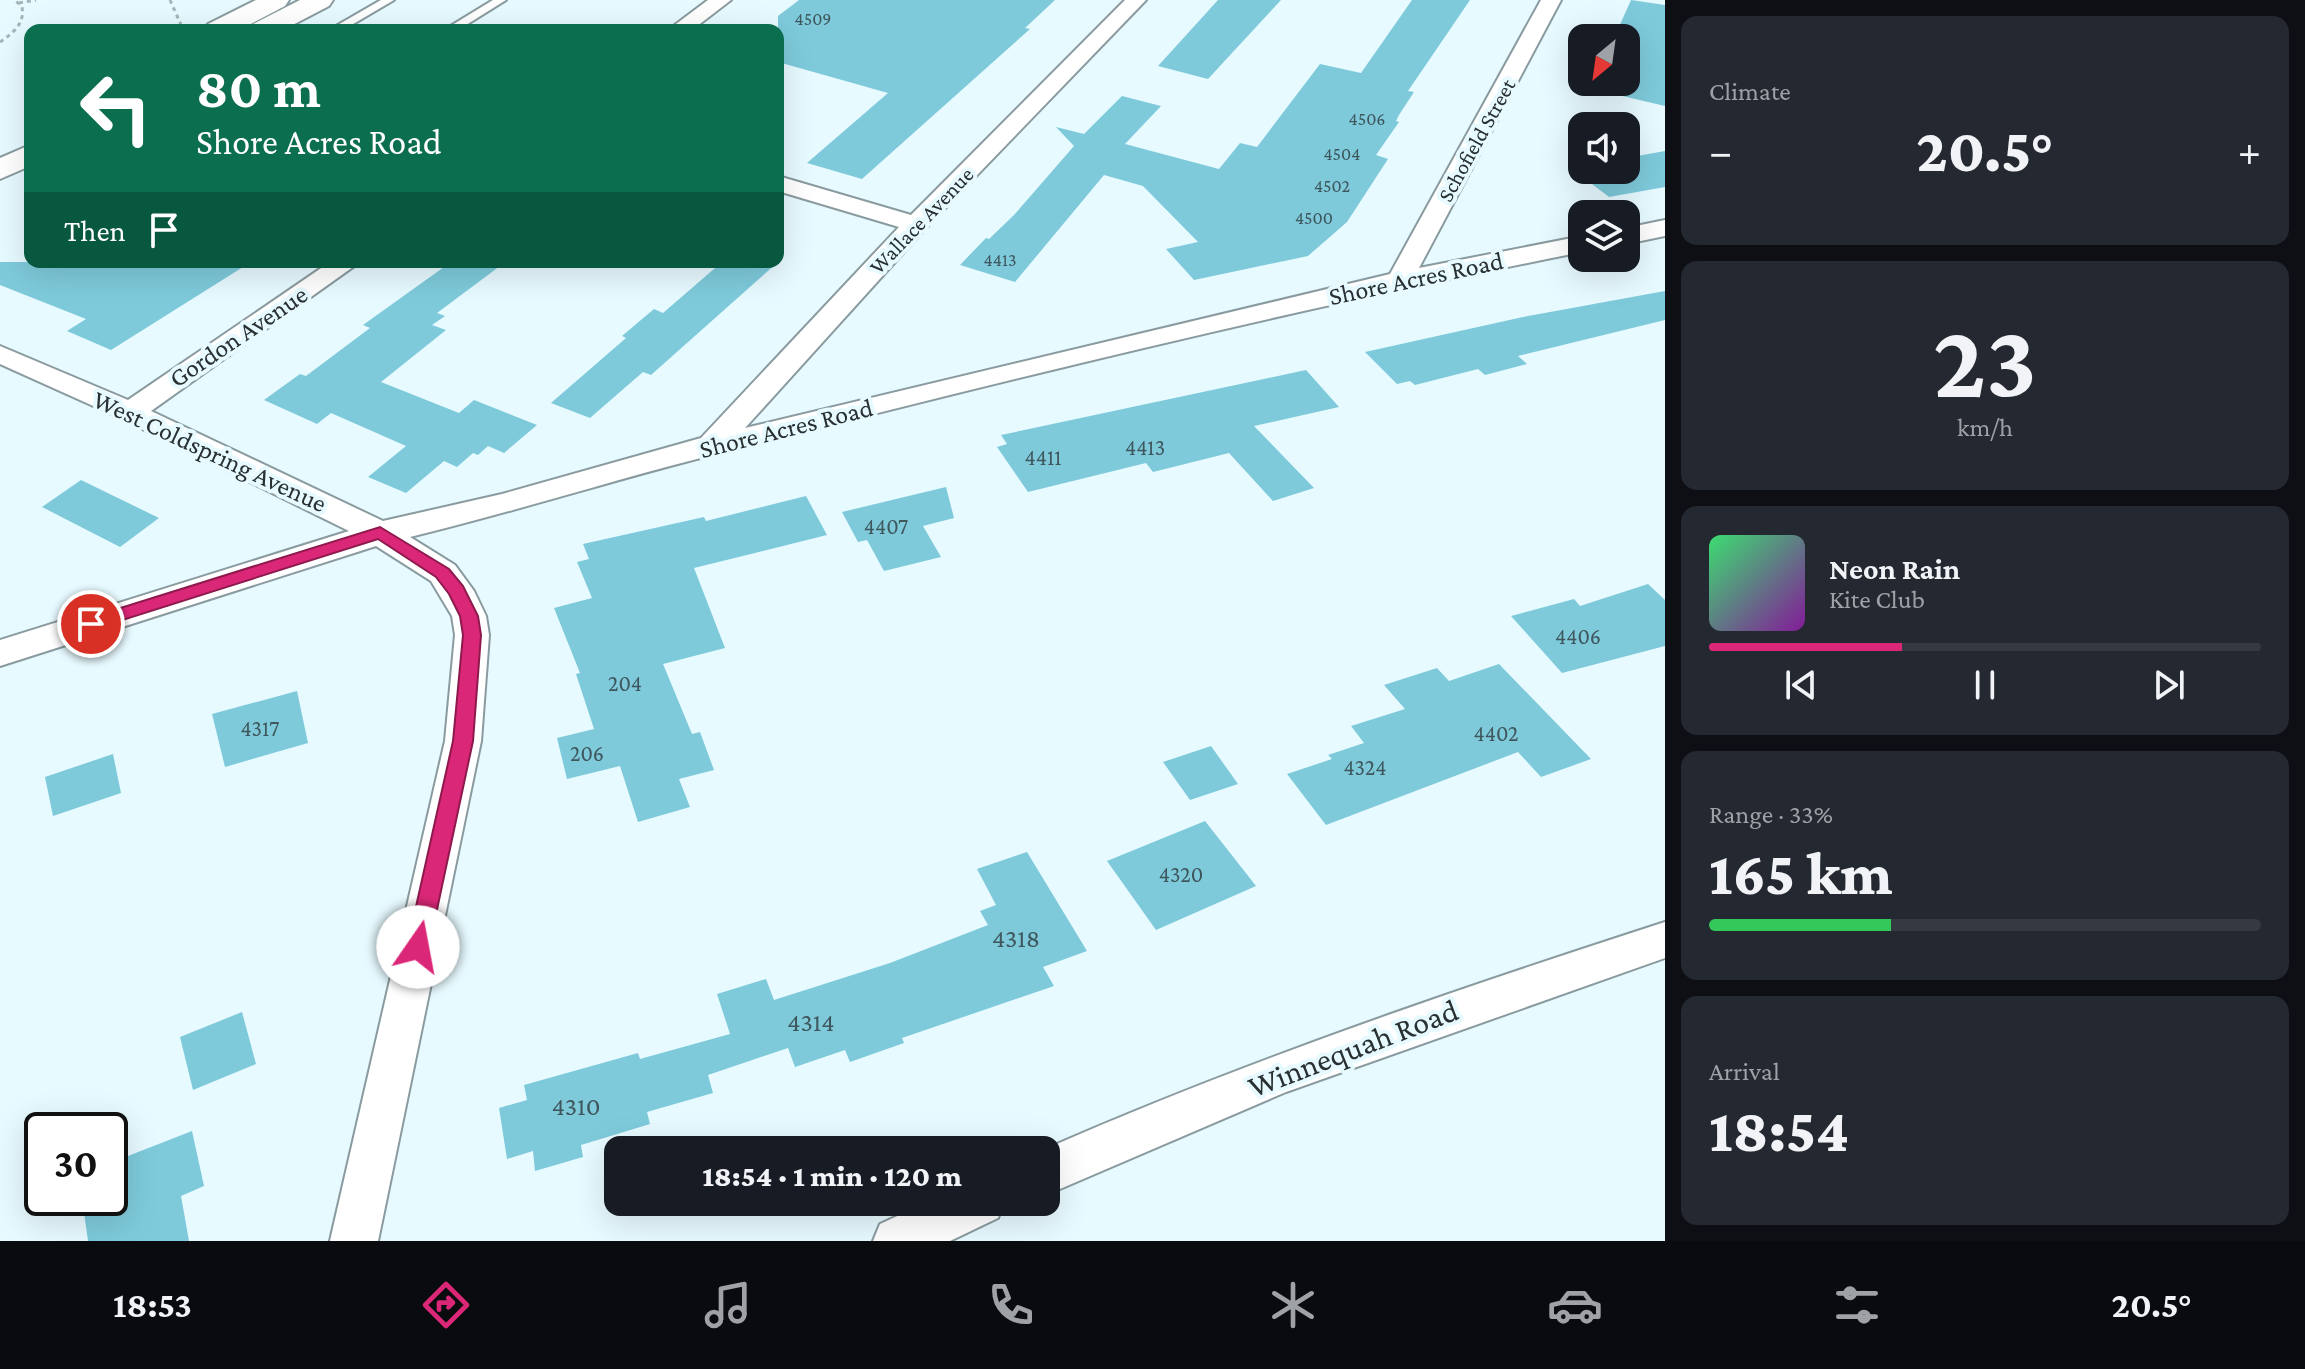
<!DOCTYPE html>
<meta charset="utf-8">
<style>
body{margin:0;font-family:"Crimson Pro",serif;background:#242831;color:#f1f3f6;height:100vh;display:flex;flex-direction:column;font-size:30px;white-space:nowrap}
*{box-sizing:border-box;margin:0}
p{font-size:26px;color:#9ea1a6}
.icon{flex:none;width:44px;height:44px;fill:none;stroke:currentColor;stroke-width:2;stroke-linecap:round;stroke-linejoin:round}
.map{position:relative;flex:1;overflow:hidden}
.panel{display:flex;flex-direction:column;gap:16px;padding:16px;background:#0d0f14;width:640px}
.panel>*{flex:none}
.top-card{position:absolute;left:24px;top:24px;width:760px;height:244px;border-radius:16px;box-shadow:0 8px 32px #0002;background:#0b6e4f;color:#fff;overflow:hidden}
.needle{width:52px;rotate:209deg}
.fabs{position:absolute;left:1568px;top:24px;display:grid;gap:16px}
.fabs a{display:grid;place-items:center;width:72px;height:72px;border-radius:16px;background:#171b24;box-shadow:0 8px 32px #0002;font-size:40px}
.speed{position:absolute;left:24px;top:1112px;display:flex;gap:16px;font-size:40px;font-weight:700;text-align:center}
.speed>*{display:grid;place-content:center;width:104px;height:104px;border-radius:50%;background:#171b24;box-shadow:0 8px 32px #0002;line-height:1}
.speed .limit{border:4px solid #111;border-radius:12px;background:#fff;color:#111}
.pin{position:absolute;display:grid;place-items:center;width:68px;height:68px;color:#fff;margin:-34px;border:4px solid #fff;border-radius:50%;box-shadow:0 2px 8px #0007}
.me{position:absolute;width:88px;margin:-44px;rotate:12deg;stroke-linejoin:round;filter:drop-shadow(0 0 6px #0008)}
.turn{display:flex;align-items:center;gap:28px;height:168px;padding:0 40px;font-size:36px}
.turn .icon{width:104px;height:104px;stroke-width:2.5}
.turn b{display:block;font-size:56px;line-height:68px}
.then{display:flex;align-items:center;height:76px;padding:0 40px;background:#0003;gap:16px;font-size:30px}
.big{font-size:60px;font-weight:800;line-height:1.1}
.panel .widget{flex:1;display:flex;flex-direction:column;justify-content:center;gap:12px;min-width:0;padding:0 28px;border-radius:16px;background:#242831}
.panel .dial{align-items:center;gap:0}
.dial b{font-size:104px;line-height:1}
.song{display:flex;align-items:center;gap:24px}
.cover{width:96px;height:96px;border-radius:12px;background:linear-gradient(135deg,hsl(140 70% 55%),hsl(290 70% 35%))}
.played{height:8px;border-radius:4px;background:linear-gradient(90deg,#db2777 35%,#363941 35%)}
.keys{display:flex;justify-content:space-around;direction:ltr}
.heat{display:flex;justify-content:space-between;align-items:center;font-size:44px;direction:ltr}
.charge{height:12px;border-radius:6px;background:linear-gradient(90deg,#34c759 33%,#363941 0)}
.trip{position:absolute;left:604px;top:1136px;width:456px;height:80px;border-radius:16px;background:#171b24;box-shadow:0 8px 32px #0002;font-weight:800;line-height:80px;text-align:center}
.tab-bar{display:flex;height:128px;justify-content:space-around;align-items:center;background:#090b0e;color:#9ea1a6}
.tab-bar .icon{width:56px;height:56px}
.tab-bar .current{color:#db2777}
.tab-bar b{font-size:36px;color:#f1f3f6}
main{display:flex;flex:1;min-height:0}
.map>svg:first-child{display:block}
.building{fill:#7ecadb}
.lines{fill:none;stroke-linecap:round;stroke-linejoin:round}
.service-casing{stroke:#8a9ba0;stroke-width:4}
.minor-casing{stroke:#8a9ba0;stroke-width:4}
.tertiary-casing{stroke:#8a9ba0;stroke-width:4}
.path{stroke:#a5b5b8;stroke-width:3;stroke-dasharray:4 4;stroke-linecap:butt}
.service{fill:#fff;fill-rule:evenodd}
.minor{fill:#fff;fill-rule:evenodd}
.tertiary{fill:#fff;fill-rule:evenodd}
.route{fill:#db2777;stroke:#8e194d;stroke-width:2}
.labels{text-anchor:middle;stroke-width:8;stroke-linejoin:round;paint-order:stroke}
.far-number-label{font-size:18px;fill:#3e565c}
.far-street-label{font-size:22px;fill:#283031;stroke:#e7faff}
.number-label{font-size:22px;fill:#3e565c}
.street-label{font-size:26px;fill:#283031;stroke:#e7faff}
.near-number-label{font-size:26px;fill:#3e565c}
.near-street-label{font-size:32px;fill:#283031;stroke:#e7faff}
</style>
<main>
<div class="map">
<svg width="1665" height="1241" viewBox="0 0 1665 1241">
<rect width="100%" height="100%" fill="#e7faff"/>
<g class="building">
<path d="M 799,0 L 1055,0 L 1025,28 L 1030,29 L 862,179 L 807,163 L 888,93 L 778,62 L 778,16 Z"/>
<path d="M 1218,0 L 1281,0 L 1208,79 L 1158,66 Z"/>
<path d="M 1412,0 L 1470,0 L 1408,91 L 1414,92 L 1399,115 L 1396,121 L 1399,122 L 1376,155 L 1388,159 L 1347,222 L 1308,256 L 1194,280 L 1166,249 L 1198,242 L 1143,186 L 1104,175 L 1015,282 L 960,265 L 986,238 L 989,239 L 1014,215 L 1074,146 L 1056,127 L 1084,134 L 1122,96 L 1161,106 L 1125,144 L 1219,169 L 1240,143 L 1257,147 L 1320,64 L 1361,73 Z"/>
<path d="M 1631,0 L 1665,5 L 1665,106 L 1601,91 L 1603,86 L 1593,84 L 1626,82 L 1626,38 L 1614,38 Z"/>
<path d="M 1665,151 L 1665,187 L 1609,197 L 1571,168 L 1582,166 L 1582,170 L 1626,170 L 1626,158 Z"/>
<path d="M 0,262 L 251,262 L 111,350 L 67,331 L 86,319 L 0,285 Z"/>
<path d="M 451,262 L 497,262 L 500,266 L 437,313 L 445,316 L 432,325 L 446,330 L 381,382 L 459,413 L 474,400 L 537,425 L 504,453 L 488,446 L 478,455 L 473,453 L 457,467 L 444,461 L 406,493 L 368,477 L 406,446 L 331,413 L 317,424 L 264,400 L 300,374 L 306,376 L 370,328 L 363,325 Z"/>
<path d="M 722,262 L 778,262 L 651,375 L 643,372 L 590,418 L 551,403 L 626,338 L 622,336 L 654,309 L 663,313 Z"/>
<path d="M 1665,291 L 1665,320 L 1518,356 L 1527,364 L 1485,375 L 1478,369 L 1415,385 L 1410,381 L 1397,384 L 1365,352 L 1523,317 Z"/>
<path d="M 1306,370 L 1339,407 L 1254,426 L 1314,488 L 1273,501 L 1229,453 L 1153,472 L 1146,463 L 1028,492 L 997,447 L 1007,444 L 1001,435 Z"/>
<path d="M 81,480 L 159,518 L 120,547 L 42,507 Z"/>
<path d="M 946,487 L 954,518 L 923,526 L 941,557 L 884,571 L 867,540 L 858,542 L 842,512 Z"/>
<path d="M 806,496 L 827,535 L 694,568 L 725,648 L 663,664 L 692,734 L 700,732 L 714,770 L 679,779 L 690,807 L 638,822 L 620,766 L 567,779 L 557,738 L 594,729 L 576,674 L 580,673 L 554,608 L 592,598 L 577,562 L 589,559 L 583,544 L 704,517 L 706,521 Z"/>
<path d="M 1648,584 L 1665,600 L 1665,646 L 1562,673 L 1511,616 L 1574,599 L 1580,606 Z"/>
<path d="M 1499,664 L 1591,759 L 1541,777 L 1518,752 L 1326,825 L 1287,774 L 1332,759 L 1328,755 L 1364,743 L 1351,726 L 1405,709 L 1384,685 L 1437,668 L 1449,681 Z"/>
<path d="M 297,691 L 308,743 L 225,767 L 212,714 Z"/>
<path d="M 1211,746 L 1238,784 L 1190,800 L 1163,762 Z"/>
<path d="M 113,754 L 121,793 L 53,816 L 45,777 Z"/>
<path d="M 1205,821 L 1256,886 L 1156,930 L 1107,861 Z"/>
<path d="M 1027,852 L 1087,951 L 1043,967 L 1054,986 L 902,1038 L 904,1043 L 850,1062 L 845,1050 L 795,1067 L 788,1048 L 708,1075 L 713,1093 L 647,1112 L 650,1124 L 581,1145 L 583,1157 L 535,1171 L 533,1151 L 507,1159 L 499,1108 L 527,1100 L 524,1085 L 638,1053 L 640,1059 L 730,1034 L 717,994 L 766,979 L 774,1000 L 890,963 L 988,925 L 980,911 L 996,905 L 977,869 Z"/>
<path d="M 242,1012 L 256,1064 L 193,1090 L 180,1037 Z"/>
<path d="M 192,1131 L 204,1186 L 181,1196 L 189,1241 L 88,1241 L 82,1198 L 110,1198 L 110,1163 Z"/>
</g>
<g class="lines">
<defs>
<g id="service">
<path d="M 381,0 L 394,0 L 343,30 L 329,30 Z"/>
<path d="M 493,0 L 506,0 L 458,30 L 444,30 Z"/>
</g>
<g id="minor">
<path d="M 708,0 L 731,0 L 692,30 L 668,30 Z"/>
<path d="M 1125,0 L 1146,0 L 925,229 L 745,428 L 1390,274 L 1541,0 L 1561,0 L 1419,268 L 1582,236 L 1582,252 C 1293,309 1006,380 720,453 C 616,479 514,512 410,537 L 455,565 L 474,591 L 486,616 L 489,635 L 481,741 L 378,1241 L 330,1241 L 445,741 L 455,635 L 452,616 L 431,581 L 376,546 L 0,666 L 0,640 L 349,531 L 120,418 L 0,364 L 0,346 L 128,400 L 330,262 L 360,262 L 151,411 L 383,521 L 502,494 L 701,438 L 899,227 L 778,191 L 778,176 L 911,215 Z"/>
<path d="M 1665,220 L 1665,236 L 1626,244 L 1626,228 Z"/>
<path d="M 1665,922 L 1665,958 L 1286,1092 L 1046,1195 L 1046,1150 L 1043,1150 C 1246,1061 1455,990 1665,922 Z"/>
<path d="M 928,1202 L 1004,1202 L 998,1218 L 950,1241 L 873,1241 L 880,1224 Z"/>
</g>
<g id="tertiary">
<path d="M 256,0 L 289,0 L 285,6 L 239,30 L 204,30 L 208,24 Z"/>
<path d="M 300,0 L 333,0 L 329,6 L 283,30 L 249,30 L 253,24 Z"/>
<path d="M 30,145 L 30,166 L 0,179 L 0,158 Z"/>
</g>
</defs>
<use href="#service" class="service-casing"/>
<use href="#minor" class="minor-casing"/>
<use href="#tertiary" class="tertiary-casing"/>
<g class="path">
<path d="M 170,0 L 182,27"/>
<path d="M 19,3 L 36,0"/>
<path d="M 0,42 C 13,33 25,24 22,7 L 15,0"/>
</g>
<use href="#service" class="service"/>
<use href="#minor" class="minor"/>
<use href="#tertiary" class="tertiary"/>
</g>
<path class="route" d="M 380,527 L 449,569 L 463,586 L 478,616 L 481,635 L 473,741 L 429,947 L 426,954 L 418,956 L 410,954 L 407,947 L 453,741 L 463,635 L 460,616 L 449,594 L 436,577 L 378,539 L 91,630 L 82,624 L 85,619 Z"/>
<g class="labels">
<g class="far-number-label">
<text x="813" y="25">4509</text>
<text x="1367" y="125">4506</text>
<text x="1342" y="160">4504</text>
<text x="1332" y="192">4502</text>
<text x="1314" y="224">4500</text>
<text x="1000" y="266">4413</text>
</g>
<g class="far-street-label">
<text transform="translate(1476 140) rotate(-61)" y="8">Schofield Street</text>
<text transform="translate(921 220) rotate(-46)" y="8">Wallace Avenue</text>
</g>
<g class="number-label">
<text x="1145" y="455">4413</text>
<text x="1043" y="465">4411</text>
<text x="886" y="534">4407</text>
<text x="1578" y="644">4406</text>
<text x="625" y="691">204</text>
<text x="260" y="736">4317</text>
<text x="1496" y="741">4402</text>
<text x="587" y="761">206</text>
<text x="1365" y="775">4324</text>
<text x="1181" y="882">4320</text>
</g>
<g class="street-label">
<text transform="translate(1416 278) rotate(-12)" y="9">Shore Acres Road</text>
<text transform="translate(238 336) rotate(-34)" y="9">Gordon Avenue</text>
<text transform="translate(786 428) rotate(-14)" y="9">Shore Acres Road</text>
<text transform="translate(210 451) rotate(25)" y="9">West Coldspring Avenue</text>
</g>
<g class="near-number-label">
<text x="1016" y="947">4318</text>
<text x="811" y="1031">4314</text>
<text x="576" y="1115">4310</text>
</g>
<g class="near-street-label">
<text transform="translate(1353 1048) rotate(-21)" y="11">Winnequah Road</text>
</g>
</g>
</svg>
<div class="fabs">
<a><svg class="needle" viewBox="-14 -14 28 28"><path d="M0-13l5 13h-10z" fill="#e53935"/><path d="M0 13l5-13h-10z" fill="#9ea1a6"/></svg></a>
<a><svg class="icon" aria-label="sound" viewBox="0 0 24 24"><path d="M4 9h4l5-4v14l-5-4H4zM17 9q2 3 0 6"/></svg></a>
<a><svg class="icon" aria-label="layers" viewBox="0 0 24 24"><path d="M12 4l9 5-9 5-9-5zM3 14l9 5 9-5"/></svg></a>
</div>
<div class="speed"><div class="limit">30</div></div>
<div class="pin" style="left:91px;top:624px;background:#d93025"><svg class="icon" aria-label="arrive" viewBox="0 0 24 24"><path d="M6 21V4h12l-3 4 3 4H6"/></svg></div>
<svg class="me" style="left:418px;top:947px" viewBox="-20 -20 40 40"><circle r="19" fill="#fff"/><path d="M0-13L10 11 0 6-10 11z" fill="#db2777"/></svg>
<div class="trip">18:54 · 1 min · 120 m</div>
<div class="top-card">
<div class="turn"><svg class="icon" aria-label="left" viewBox="0 0 24 24"><path d="M17 20v-9H6M10 6l-5 5 5 5"/></svg><div><b>80 m</b>Shore Acres Road</div></div>
<div class="then">Then<svg class="icon" aria-label="arrive" viewBox="0 0 24 24"><path d="M6 21V4h12l-3 4 3 4H6"/></svg></div>
</div>
</div>
<section class="panel">
<div class="widget"><p>Climate</p>
<div class="heat"><a>−</a><b class="big">20.5°</b><a>+</a></div>
</div>
<div class="widget dial"><b>23</b><p>km/h</p></div>
<div class="widget">
<div class="song"><i class="cover"></i><div><b>Neon Rain</b><p>Kite Club</p></div></div>
<div class="played"></div>
<div class="keys"><svg class="icon" aria-label="previous" viewBox="0 0 24 24"><path d="M18 5L8 12l10 7zM5 5v14"/></svg><svg class="icon" aria-label="pause" viewBox="0 0 24 24"><path d="M8 5v14M16 5v14"/></svg><svg class="icon" aria-label="next" viewBox="0 0 24 24"><path d="M6 5l10 7-10 7zM19 5v14"/></svg></div>
</div>
<div class="widget"><p>Range · 33%</p><b class="big">165 km</b><div class="charge"></div></div>
<div class="widget"><p>Arrival</p><b class="big">18:54</b></div>
</section>
</main>
<nav class="tab-bar">
<b>18:53</b>
<svg class="icon current" aria-label="directions" viewBox="0 0 24 24"><path d="M12 3l9 9-9 9-9-9zM9 14v-3h6M13 9l2 2-2 2"/></svg>
<svg class="icon" aria-label="music" viewBox="0 0 24 24"><path d="M9 18V5l10-2v13"/><circle cx="6" cy="18" r="3"/><circle cx="16" cy="16" r="3"/></svg>
<svg class="icon" aria-label="phone" viewBox="0 0 24 24"><path d="M5 4h4l2 5-3 2q2 4 5 5l2-3 5 2v4C11 20 4 13 5 4z"/></svg>
<svg class="icon" aria-label="climate" viewBox="0 0 24 24"><path d="M12 3v18M4 7l16 10M4 17L20 7"/></svg>
<svg class="icon" aria-label="car" viewBox="0 0 24 24"><path d="M5 17H2v-5l4-1 3-4h7l3 4 3 1v5h-3M9 17h6M6 11h13"/><circle cx="7" cy="17" r="2"/><circle cx="17" cy="17" r="2"/></svg>
<svg class="icon" aria-label="filters" viewBox="0 0 24 24"><path d="M4 7h16M4 17h16"/><circle cx="9" cy="7" r="2"/><circle cx="15" cy="17" r="2"/></svg>
<b>20.5°</b>
</nav>
